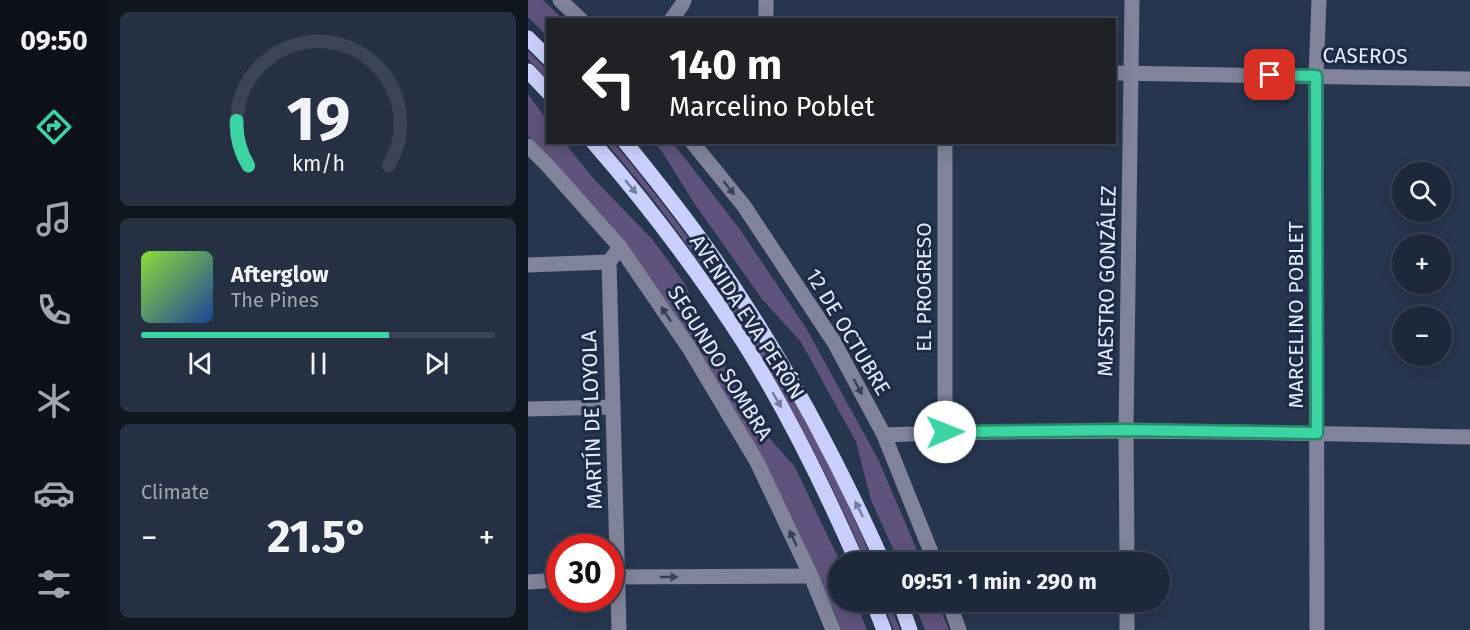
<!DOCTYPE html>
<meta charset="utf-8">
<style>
body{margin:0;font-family:"Fira Sans",sans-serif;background:#253042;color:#f1f3f6;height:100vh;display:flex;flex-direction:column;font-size:22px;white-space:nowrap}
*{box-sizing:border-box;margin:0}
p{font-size:20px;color:#a0a6af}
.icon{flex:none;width:33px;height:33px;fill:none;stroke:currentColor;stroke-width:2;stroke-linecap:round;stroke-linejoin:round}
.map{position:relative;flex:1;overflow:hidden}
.drawer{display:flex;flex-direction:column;gap:12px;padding:12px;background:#101620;width:420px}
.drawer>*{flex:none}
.banner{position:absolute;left:18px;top:18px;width:570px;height:126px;border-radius:0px;box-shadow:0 3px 15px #0003,0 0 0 2px #3b4455;background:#202124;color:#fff;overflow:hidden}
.controls{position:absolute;left:864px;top:162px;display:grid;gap:12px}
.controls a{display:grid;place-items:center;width:60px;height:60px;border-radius:50%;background:#1d283b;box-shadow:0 3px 15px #0003,0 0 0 2px #3b4455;font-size:30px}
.speed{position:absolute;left:18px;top:534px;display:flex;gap:12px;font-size:30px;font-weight:700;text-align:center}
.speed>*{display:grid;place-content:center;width:78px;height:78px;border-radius:50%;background:#1d283b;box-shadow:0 3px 15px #0003,0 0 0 2px #3b4455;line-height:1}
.speed .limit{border:9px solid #d22;background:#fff;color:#111}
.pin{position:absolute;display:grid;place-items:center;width:51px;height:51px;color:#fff;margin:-26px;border-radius:12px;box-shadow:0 3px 9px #0006}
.me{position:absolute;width:66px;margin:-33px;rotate:89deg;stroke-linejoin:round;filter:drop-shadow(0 0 4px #0008)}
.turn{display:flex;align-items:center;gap:21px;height:126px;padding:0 24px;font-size:27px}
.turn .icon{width:78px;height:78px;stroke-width:2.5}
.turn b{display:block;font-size:42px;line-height:51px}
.big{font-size:45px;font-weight:700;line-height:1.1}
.drawer .tile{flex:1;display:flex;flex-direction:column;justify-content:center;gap:9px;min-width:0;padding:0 21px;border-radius:9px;background:#253042}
.drawer .dial{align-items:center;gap:0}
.dial svg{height:156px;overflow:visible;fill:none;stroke:#3b4455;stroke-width:7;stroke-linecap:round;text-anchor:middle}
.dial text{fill:#f1f3f6;stroke:none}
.song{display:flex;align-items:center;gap:18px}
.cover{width:72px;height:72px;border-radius:9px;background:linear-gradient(135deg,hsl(90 70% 55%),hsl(220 70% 35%))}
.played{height:6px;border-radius:3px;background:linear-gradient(90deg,#3dd4a3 70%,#3b4455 70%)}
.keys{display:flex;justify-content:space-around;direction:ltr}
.heat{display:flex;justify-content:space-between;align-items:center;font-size:33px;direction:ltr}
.trip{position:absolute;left:300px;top:552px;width:342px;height:60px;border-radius:30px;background:#1d283b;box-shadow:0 3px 15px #0003,0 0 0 2px #3b4455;font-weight:700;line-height:60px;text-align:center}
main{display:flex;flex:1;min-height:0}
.tab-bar{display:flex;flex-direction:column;width:108px;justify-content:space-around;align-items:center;background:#0c1018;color:#a0a6af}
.tab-bar .icon{width:42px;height:42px}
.tab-bar .selected{color:#3dd4a3}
.tab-bar b{font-size:27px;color:#f1f3f6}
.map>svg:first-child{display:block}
.green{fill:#5f527c}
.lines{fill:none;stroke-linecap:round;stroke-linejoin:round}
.minor{stroke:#808399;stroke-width:15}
.major{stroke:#cad0fd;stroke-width:15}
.oneway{fill:#747ea0}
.oneway2{fill:#364159}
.route-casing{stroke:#288a6a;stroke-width:15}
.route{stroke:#3dd4a3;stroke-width:10}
.labels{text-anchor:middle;stroke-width:6;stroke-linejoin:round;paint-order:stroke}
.street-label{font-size:21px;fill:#e3ecfd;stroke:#1d2b44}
</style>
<main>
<nav class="tab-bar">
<b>09:50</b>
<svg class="icon selected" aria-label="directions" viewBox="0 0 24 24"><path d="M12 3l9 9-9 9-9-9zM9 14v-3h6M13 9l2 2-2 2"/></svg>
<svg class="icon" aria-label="music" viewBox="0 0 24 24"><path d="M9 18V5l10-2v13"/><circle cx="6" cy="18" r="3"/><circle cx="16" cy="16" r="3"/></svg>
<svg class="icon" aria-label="phone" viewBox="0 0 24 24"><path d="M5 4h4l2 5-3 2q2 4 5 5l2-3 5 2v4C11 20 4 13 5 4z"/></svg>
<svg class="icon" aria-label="climate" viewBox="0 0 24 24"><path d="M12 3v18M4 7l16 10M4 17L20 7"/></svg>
<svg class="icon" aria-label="car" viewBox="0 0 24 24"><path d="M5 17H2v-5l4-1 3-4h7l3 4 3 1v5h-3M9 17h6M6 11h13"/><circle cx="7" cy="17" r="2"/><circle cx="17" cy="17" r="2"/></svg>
<svg class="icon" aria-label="filters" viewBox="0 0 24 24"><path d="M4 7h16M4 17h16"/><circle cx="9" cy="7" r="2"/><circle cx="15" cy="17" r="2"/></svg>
</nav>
<section class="drawer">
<div class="tile dial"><svg viewBox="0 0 100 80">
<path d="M14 69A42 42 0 1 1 86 69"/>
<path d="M14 69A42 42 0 0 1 8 46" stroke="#3dd4a3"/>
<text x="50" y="56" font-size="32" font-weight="700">19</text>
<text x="50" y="72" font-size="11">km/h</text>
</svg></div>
<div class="tile">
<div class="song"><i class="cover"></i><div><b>Afterglow</b><p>The Pines</p></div></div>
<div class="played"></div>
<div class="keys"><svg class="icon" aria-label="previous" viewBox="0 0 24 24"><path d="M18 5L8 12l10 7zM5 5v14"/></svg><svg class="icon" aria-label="pause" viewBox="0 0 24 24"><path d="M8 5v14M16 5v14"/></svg><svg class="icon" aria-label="next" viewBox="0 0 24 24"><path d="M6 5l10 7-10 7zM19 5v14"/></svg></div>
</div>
<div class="tile"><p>Climate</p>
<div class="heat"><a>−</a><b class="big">21.5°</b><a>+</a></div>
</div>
</section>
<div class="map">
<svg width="942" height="630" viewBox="0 0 942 630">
<rect width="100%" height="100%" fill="#27364f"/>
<g class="green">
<path d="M 0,0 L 15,0 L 35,19 L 20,20 L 19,36 L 0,17 Z"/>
<path d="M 0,51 L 19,70 L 19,79 L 0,59 Z"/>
<path d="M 0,94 L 19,120 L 20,142 L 37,143 L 65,178 L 125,240 L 157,284 L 181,339 L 235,431 L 267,467 L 312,562 L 310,562 L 310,602 L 328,602 L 339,630 L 313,630 L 309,618 L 236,463 L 17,153 L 0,136 Z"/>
<path d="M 78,143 L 86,143 C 191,269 282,409 345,562 L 338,562 C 283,434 213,313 127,202 C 112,182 94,162 78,143 Z"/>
<path d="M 126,143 L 145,143 L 211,228 L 278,328 L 350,459 L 394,562 L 371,562 L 343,500 L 328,442 L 273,342 L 234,299 L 166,203 L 133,150 Z"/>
<path d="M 354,602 L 361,602 L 372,630 L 366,630 Z"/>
<path d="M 386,602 L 409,602 L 421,630 L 397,630 Z"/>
</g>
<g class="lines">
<g class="minor">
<path d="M 32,0 L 53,20"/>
<path d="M 238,0 L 238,20"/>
<path d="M 143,20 L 154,5 L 156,0"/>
<path d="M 586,73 L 942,79"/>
<path d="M 164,142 L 216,206 L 306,342 L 356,435 L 407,562"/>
<path d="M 0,146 L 20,166 L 92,247 L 161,348 L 229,462 L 283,576 L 305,630"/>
<path d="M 0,265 L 81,262"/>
<path d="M 0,409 L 85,407"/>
<path d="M 417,432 L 417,142"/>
<path d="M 356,435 C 551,428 747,432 942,437"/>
<path d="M 599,562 L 598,430 L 604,0"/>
<path d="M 82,577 L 283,576"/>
<path d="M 0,582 L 32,580"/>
<path d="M 421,602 L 431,630"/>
<path d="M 599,602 L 599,630"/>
<path d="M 91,630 L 81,262 L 92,247"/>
<path d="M 789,630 L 788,76 L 791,0"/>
</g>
<g class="major">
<path d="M 0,38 L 20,58"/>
<path d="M 0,71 L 20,92"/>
<path d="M 65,142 C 120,205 171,273 216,343 C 260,413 296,487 329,562"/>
<path d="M 97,142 C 128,180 158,218 186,258 C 253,354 308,457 355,562"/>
<path d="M 345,602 L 356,630"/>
<path d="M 372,602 L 382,630"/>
</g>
</g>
<defs><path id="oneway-solid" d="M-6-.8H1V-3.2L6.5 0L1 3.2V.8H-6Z" transform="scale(1.5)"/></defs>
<g class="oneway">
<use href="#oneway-solid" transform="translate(103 187) rotate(50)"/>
<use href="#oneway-solid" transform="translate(249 400) rotate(60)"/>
<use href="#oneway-solid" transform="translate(331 509) rotate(-116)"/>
</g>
<g class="oneway2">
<use href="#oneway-solid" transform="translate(201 188) rotate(51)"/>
<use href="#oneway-solid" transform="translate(138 314) rotate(-124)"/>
<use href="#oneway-solid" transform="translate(330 387) rotate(62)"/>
<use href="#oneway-solid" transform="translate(265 538) rotate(-115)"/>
<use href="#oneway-solid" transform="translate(141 577)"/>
</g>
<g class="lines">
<defs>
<path id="route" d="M 417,432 L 598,430 L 789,433 L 788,76 L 742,75"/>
</defs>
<use href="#route" class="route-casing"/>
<use href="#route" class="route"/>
</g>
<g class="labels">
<g class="street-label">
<text transform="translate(837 56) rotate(1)" y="7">CASEROS</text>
<text transform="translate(579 281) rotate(-89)" y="7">MAESTRO GONZÁLEZ</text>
<text transform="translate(396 287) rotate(-90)" y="7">EL PROGRESO</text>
<text transform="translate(768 315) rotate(-90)" y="7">MARCELINO POBLET</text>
<text transform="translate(219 317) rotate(57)" y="7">AVENIDA EVA PERÓN</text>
<text transform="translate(320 332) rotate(59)" y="7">12 DE OCTUBRE</text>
<text transform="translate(192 363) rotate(58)" y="7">SEGUNDO SOMBRA</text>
<text transform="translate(64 420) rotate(-92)" y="7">MARTÍN DE LOYOLA</text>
</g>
</g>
</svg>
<div class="controls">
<a><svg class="icon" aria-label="search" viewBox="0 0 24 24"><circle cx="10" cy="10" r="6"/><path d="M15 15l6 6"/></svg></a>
<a>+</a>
<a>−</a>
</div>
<div class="speed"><div class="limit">30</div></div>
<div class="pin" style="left:742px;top:75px;background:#d93025"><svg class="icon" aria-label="arrive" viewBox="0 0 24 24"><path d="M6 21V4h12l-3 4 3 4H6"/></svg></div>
<svg class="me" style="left:417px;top:432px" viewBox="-20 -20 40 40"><circle r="19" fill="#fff"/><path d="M0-13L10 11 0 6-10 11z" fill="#3dd4a3"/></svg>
<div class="trip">09:51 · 1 min · 290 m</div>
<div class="banner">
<div class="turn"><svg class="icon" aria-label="left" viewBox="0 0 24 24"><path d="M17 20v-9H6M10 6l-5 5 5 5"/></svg><div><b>140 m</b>Marcelino Poblet</div></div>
</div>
</div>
</main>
